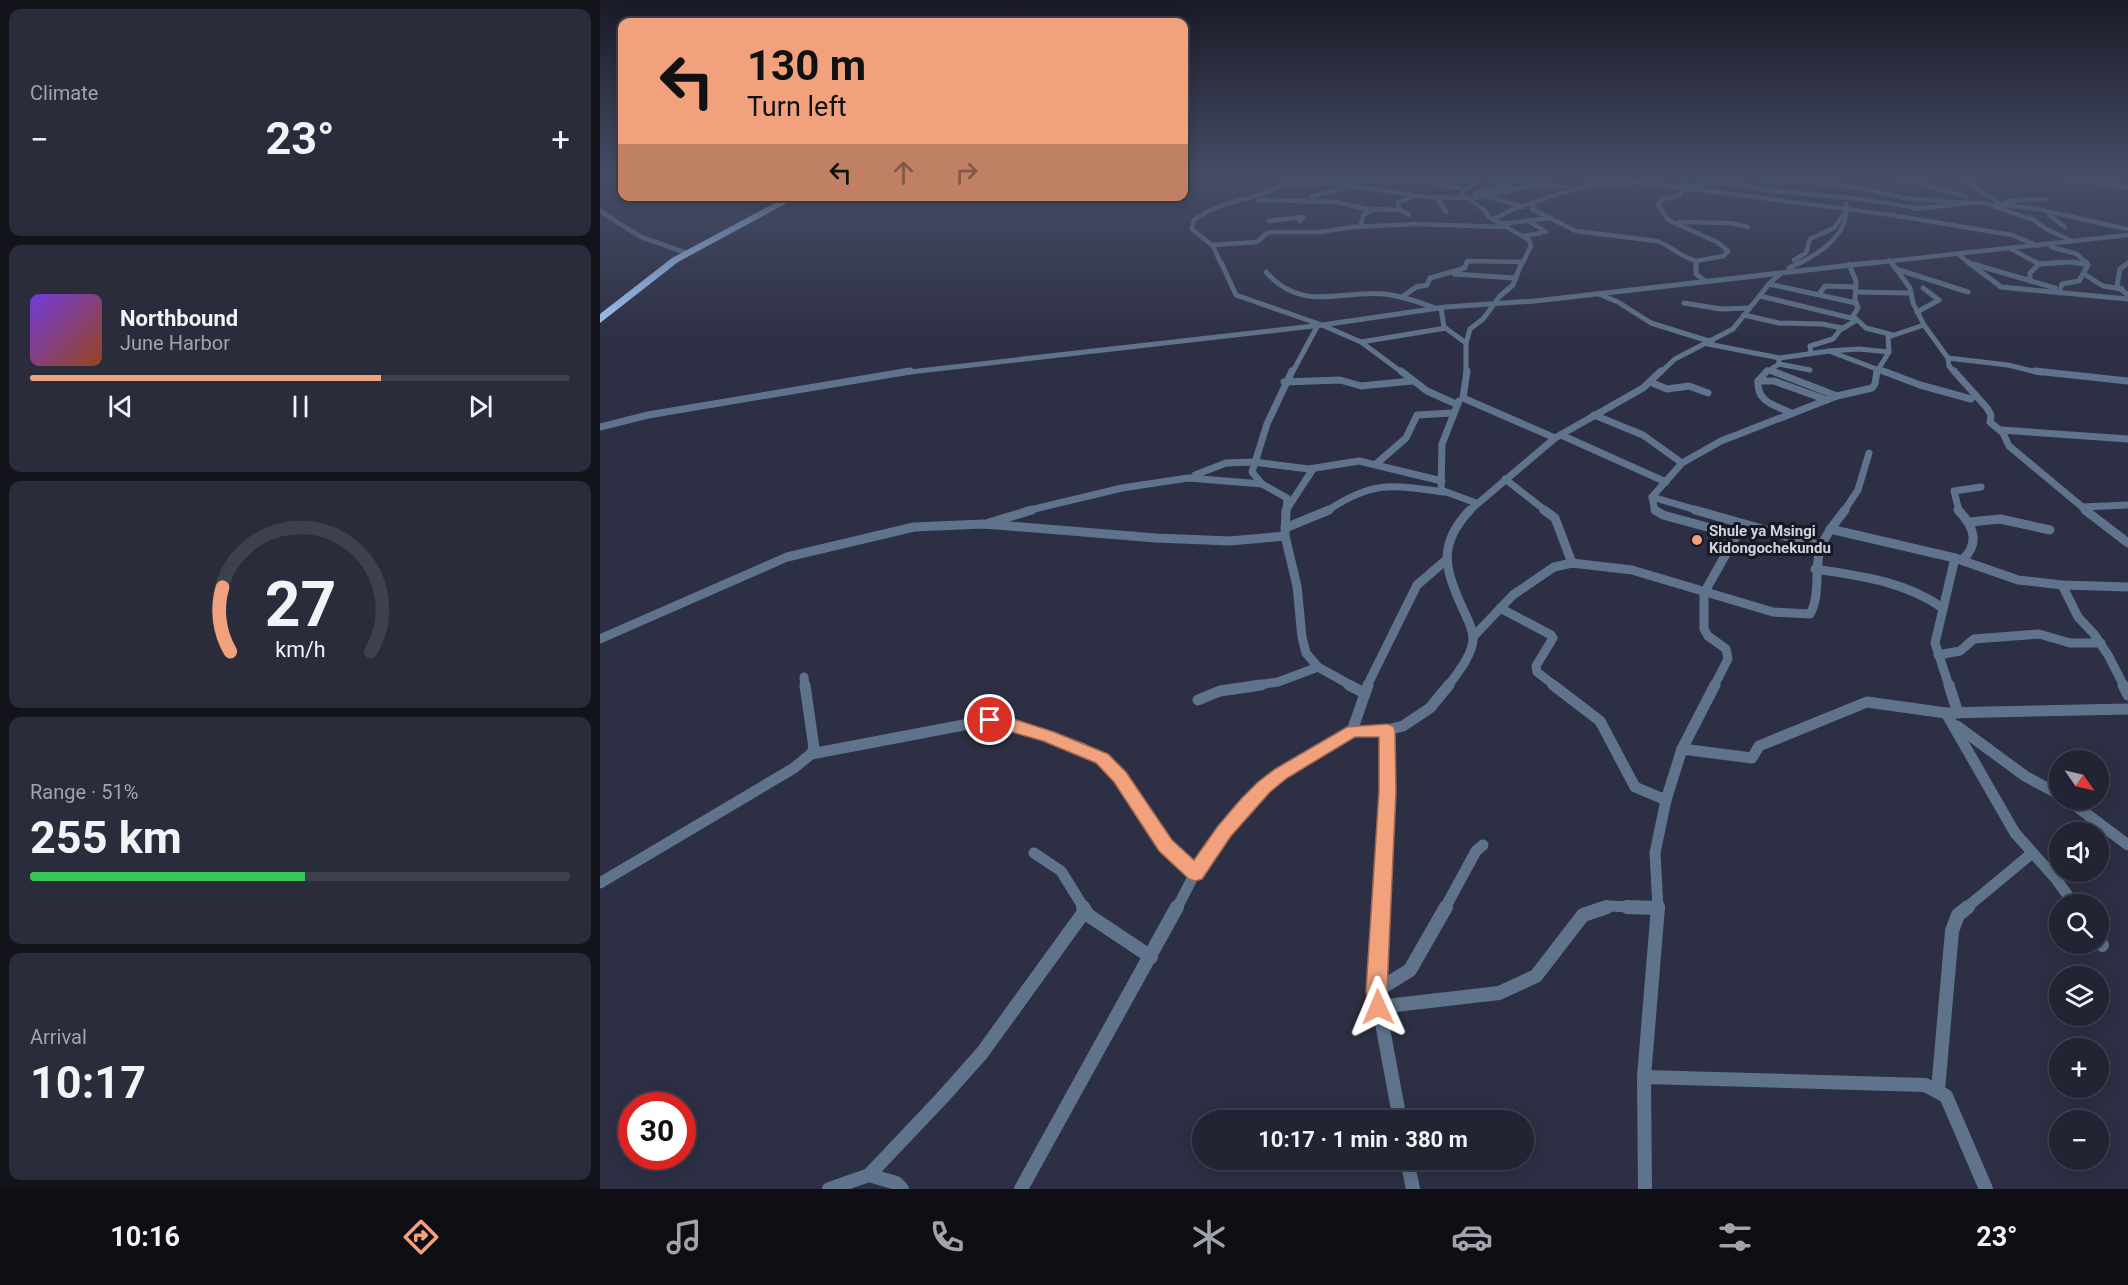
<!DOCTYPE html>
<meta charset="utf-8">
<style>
body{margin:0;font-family:Roboto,sans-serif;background:#2a2b3b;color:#f1f3f6;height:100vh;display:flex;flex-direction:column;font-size:22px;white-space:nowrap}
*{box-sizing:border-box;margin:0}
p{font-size:20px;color:#a2a4ac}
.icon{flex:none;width:33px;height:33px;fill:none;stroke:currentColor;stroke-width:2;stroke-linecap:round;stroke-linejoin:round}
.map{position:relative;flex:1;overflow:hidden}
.panel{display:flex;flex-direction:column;gap:9px;padding:9px;background:#13131c;width:600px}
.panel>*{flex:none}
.hud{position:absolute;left:18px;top:18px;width:570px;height:183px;border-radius:12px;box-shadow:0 3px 15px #0003,0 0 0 2px #3f404e;background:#f1a17c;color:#111;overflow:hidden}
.needle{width:39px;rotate:124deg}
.fabs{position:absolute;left:1449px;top:750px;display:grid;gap:12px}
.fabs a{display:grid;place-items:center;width:60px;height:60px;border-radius:50%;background:#222333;box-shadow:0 3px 15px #0003,0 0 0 2px #3f404e;font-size:30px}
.speed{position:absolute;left:18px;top:1092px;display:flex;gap:12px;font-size:30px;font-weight:700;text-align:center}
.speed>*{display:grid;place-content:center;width:78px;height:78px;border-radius:50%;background:#222333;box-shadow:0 3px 15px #0003,0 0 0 2px #3f404e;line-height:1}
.speed .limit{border:9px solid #d22;background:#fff;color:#111}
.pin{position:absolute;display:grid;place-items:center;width:51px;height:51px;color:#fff;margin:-26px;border:3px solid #fff;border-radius:50%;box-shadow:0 2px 6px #0007}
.me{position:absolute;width:66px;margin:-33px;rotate:359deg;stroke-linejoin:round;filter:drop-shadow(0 0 4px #0008)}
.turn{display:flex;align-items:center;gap:21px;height:126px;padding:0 30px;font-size:27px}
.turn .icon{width:78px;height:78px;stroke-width:2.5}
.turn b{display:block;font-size:42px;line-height:51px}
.lanes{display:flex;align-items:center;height:57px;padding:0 30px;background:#0003;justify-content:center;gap:30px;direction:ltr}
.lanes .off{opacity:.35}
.big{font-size:45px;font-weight:700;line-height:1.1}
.panel .widget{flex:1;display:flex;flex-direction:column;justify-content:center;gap:9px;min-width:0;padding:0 21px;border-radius:12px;background:#2a2b3b}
.panel .dial{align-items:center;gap:0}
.dial svg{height:156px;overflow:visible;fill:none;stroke:#3f404e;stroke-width:7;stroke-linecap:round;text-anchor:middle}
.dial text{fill:#f1f3f6;stroke:none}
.song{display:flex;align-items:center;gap:18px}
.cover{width:72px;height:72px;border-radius:9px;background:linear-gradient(135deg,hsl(260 70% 55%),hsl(20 70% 35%))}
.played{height:6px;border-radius:3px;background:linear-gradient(90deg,#f1a17c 65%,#3f404e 65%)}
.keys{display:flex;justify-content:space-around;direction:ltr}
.heat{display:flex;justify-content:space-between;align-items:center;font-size:33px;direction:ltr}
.charge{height:9px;border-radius:4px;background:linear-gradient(90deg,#34c759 51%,#3f404e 0)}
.trip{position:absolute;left:592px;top:1110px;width:342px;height:60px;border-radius:30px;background:#222333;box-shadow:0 3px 15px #0003,0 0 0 2px #3f404e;font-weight:700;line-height:60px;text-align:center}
.menu{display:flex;height:96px;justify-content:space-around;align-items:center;background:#0e0e14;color:#a2a4ac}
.menu .icon{width:42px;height:42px}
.menu .selected{color:#f1a17c}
.menu b{font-size:27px;color:#f1f3f6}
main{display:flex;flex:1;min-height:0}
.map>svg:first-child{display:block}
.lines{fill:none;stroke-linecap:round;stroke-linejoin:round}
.street-far5{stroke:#5f748c;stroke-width:4.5}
.street-far4{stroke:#5f748c;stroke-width:5}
.street-far3{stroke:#5f748c;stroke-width:7}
.street-far2{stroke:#5f748c;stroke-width:9}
.street-far1{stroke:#5f748c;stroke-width:11}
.street{stroke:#5f748c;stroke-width:14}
.highway{fill:#a5cefe;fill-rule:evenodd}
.route{fill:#f1a17c;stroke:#9d6951;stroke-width:1.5}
.poi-dot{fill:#f1a17c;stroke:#171822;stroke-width:2}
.labels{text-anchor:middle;stroke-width:6;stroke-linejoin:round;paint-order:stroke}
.poi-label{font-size:15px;font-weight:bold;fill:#cfd1de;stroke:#171822;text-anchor:start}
</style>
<main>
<section class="panel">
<div class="widget"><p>Climate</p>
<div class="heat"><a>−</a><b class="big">23°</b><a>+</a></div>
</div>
<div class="widget">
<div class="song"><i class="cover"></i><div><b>Northbound</b><p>June Harbor</p></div></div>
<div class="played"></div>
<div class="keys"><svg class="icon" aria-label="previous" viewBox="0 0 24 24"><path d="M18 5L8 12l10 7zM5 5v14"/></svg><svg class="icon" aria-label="pause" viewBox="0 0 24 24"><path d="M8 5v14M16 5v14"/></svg><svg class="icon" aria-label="next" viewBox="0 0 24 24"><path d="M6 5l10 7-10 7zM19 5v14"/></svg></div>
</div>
<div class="widget dial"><svg viewBox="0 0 100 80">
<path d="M14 69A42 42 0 1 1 86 69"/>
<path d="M14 69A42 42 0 0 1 10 36" stroke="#f1a17c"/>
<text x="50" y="56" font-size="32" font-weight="700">27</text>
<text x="50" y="72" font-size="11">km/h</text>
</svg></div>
<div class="widget"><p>Range · 51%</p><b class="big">255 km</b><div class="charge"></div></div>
<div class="widget"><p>Arrival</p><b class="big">10:17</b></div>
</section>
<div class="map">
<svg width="1528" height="1189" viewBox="0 0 1528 1189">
<rect width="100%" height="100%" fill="#2d2f44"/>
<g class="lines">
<g class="street-far5">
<path d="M 780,177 L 804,180"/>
<path d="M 798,177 L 859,188"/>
<path d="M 838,177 L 862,181"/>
<path d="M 870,177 L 874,184 L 863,191 L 863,195 L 884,210 L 889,217 L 929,240 L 931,246 L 922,264"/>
<path d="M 889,177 L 909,184"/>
<path d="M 915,177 L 929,186"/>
<path d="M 984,177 L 990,177"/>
<path d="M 1102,177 L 1166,190 L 1261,199 L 1318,208"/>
<path d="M 1162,177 L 1167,180"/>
<path d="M 1173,177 L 1255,187 L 1304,198 L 1367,203"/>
<path d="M 1299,177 L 1366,197"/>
<path d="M 1369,177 L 1367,183 L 1397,201"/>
<path d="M 1461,177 L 1528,187"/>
<path d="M 725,182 L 825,197 L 868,198"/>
<path d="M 688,184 L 716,183 L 741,177"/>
<path d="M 1078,188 L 1086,177"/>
<path d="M 875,193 L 910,185"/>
<path d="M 711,197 L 779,177"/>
<path d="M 890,197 L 923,207"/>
<path d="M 837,198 L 846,212"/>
<path d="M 870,199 L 935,185 L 970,186"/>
<path d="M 658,200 L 736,202 L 770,210"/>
<path d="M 1405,201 L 1445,199"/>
<path d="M 935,203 L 932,209 L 976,231 L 1057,241 C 1072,247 1080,256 1096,261"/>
<path d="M 1397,204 L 1437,209 L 1526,229"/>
<path d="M 1314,209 L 1369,203 L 1385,203 L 1433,220"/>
<path d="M 0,211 L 41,237 L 87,253"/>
<path d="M 1450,212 L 1449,215 L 1465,227"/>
<path d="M 809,215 L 799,209 L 798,203 L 812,196"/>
<path d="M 1430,217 L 1446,229 L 1472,241"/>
<path d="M 893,220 L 911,210 L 961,193 L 993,185 L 1038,182 L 1292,215 L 1412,235 L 1438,246"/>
<path d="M 669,221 L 703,217 L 700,221"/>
<path d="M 929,221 L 946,232"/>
<path d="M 1079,222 L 1130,223 L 1148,227"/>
<path d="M 900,224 L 951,218"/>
<path d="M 761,225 L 763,215 L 774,209 L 799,210"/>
<path d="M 923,236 L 941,233"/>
<path d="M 611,245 L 657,242 L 667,233 L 674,232 L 720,232 L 752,227 L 816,224 L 903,227"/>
<path d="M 1451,247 L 1477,254 L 1487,264"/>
<path d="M 1411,249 L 1439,264"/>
<path d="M 1359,255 L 1370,264"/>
<path d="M 1194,260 L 1206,253 L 1210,239 L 1234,228 L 1248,208"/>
<path d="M 1289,260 L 1292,264"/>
<path d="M 621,264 L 613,246 L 592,229 L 594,220 C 625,197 665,201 695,177"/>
<path d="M 866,264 L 867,261 L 922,262"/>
<path d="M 1096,264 L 1096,261 L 1124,256 L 1128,251 L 1117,242 L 1068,220 L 1058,205 L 1063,199 L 1079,195 L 1084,187 L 1118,182 L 1112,179"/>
<path d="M 1198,264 C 1221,253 1251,232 1246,204"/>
<path d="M 1264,264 L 1528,235"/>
<path d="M 1441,264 L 1471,262 L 1482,264"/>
</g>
<g class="street-far4">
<path d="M 621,262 L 636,295 L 722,325 L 761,342 L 803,373"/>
<path d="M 1096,262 L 1096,274 L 1105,281"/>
<path d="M 1291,262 L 1310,288 L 1313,303 L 1324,325 L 1348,358 L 1408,365 L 1441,373"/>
<path d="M 1368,262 L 1401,287 L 1528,299"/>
<path d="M 1436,262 L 1439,264"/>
<path d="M 1473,262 L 1488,265"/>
<path d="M 1528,263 L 1520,269 L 1517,286 L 1528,295"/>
<path d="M 1373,264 L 1455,288"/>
<path d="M 1189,268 L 1201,262"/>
<path d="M 1296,269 L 1368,292"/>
<path d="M 666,272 C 702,313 739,290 785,294 C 802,296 819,302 835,308"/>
<path d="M 854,274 L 915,278"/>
<path d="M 1484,274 L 1503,286 L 1522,289"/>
<path d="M 1430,281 L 1430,273 L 1439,264 L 1465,262"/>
<path d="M 1169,284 L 1256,303"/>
<path d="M 1256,292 L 1310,293"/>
<path d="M 1459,293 L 1462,284 L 1479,281 L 1488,265 L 1486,262"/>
<path d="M 999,294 L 1018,302 L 1051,323 L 1112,342"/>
<path d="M 1219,294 L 1225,286 L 1256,287"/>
<path d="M 1160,296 L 1255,319"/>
<path d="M 802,297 L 816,287 L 827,285 L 830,278 L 865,268 L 867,262"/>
<path d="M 1084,303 L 1121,309 L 1150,308"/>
<path d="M 841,308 L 844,327 L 866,343"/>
<path d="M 1317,312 L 1339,300 L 1323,288"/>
<path d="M 1144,315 L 1179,323 L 1222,324 L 1242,328"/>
<path d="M 1253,316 L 1266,328 L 1293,335"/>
<path d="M 761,342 L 846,328"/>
<path d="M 1108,344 L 1180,358 L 1229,351 L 1287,373"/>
<path d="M 1229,351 L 1259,349 L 1289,352"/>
<path d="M 1211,353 L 1210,346 L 1233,339 L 1240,330 L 1255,321 L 1253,316 L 1258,308 L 1255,300 L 1256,281 L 1249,264"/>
<path d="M 1348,358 L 1349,366 L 1355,373"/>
<path d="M 1179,364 L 1210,370"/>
<path d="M 1168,370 L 1176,373"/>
<path d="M 301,373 L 722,325 L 846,307 L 935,301 L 1181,273"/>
<path d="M 692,373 L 718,325"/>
<path d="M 866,373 L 866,343 L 870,329 L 883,319 L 900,296 L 913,285 L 922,262"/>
<path d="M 1060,373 L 1075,359 L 1133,329 L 1169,284 L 1181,273 L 1278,262"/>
<path d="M 1165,373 L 1179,364 L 1179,360"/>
<path d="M 1276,373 L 1289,352 L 1288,337 L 1324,325"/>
</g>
<g class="street-far3">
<path d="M 801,371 L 827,391 L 856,404"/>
<path d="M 867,371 L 863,398 L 955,438"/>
<path d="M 1167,371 L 1158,381 C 1157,403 1175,405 1191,413"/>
<path d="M 1172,371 L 1237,396"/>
<path d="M 1283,371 L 1320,385 L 1371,399"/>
<path d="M 1354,371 L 1387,408 L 1391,415 L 1390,422 L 1403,433 L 1409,446 L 1487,511"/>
<path d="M 1435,371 L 1528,381"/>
<path d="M 1158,381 L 1174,381 L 1227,400"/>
<path d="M 684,382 L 740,380 L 761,386 L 812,381"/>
<path d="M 1050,382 L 1067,389 L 1089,386 L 1108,393"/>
<path d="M 859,401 L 842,444 L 841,490 L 876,503"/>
<path d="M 994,415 L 1043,435 L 1082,463"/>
<path d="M 0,427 L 48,415 L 310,371"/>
<path d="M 1401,430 L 1528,439"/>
<path d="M 961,435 L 1066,482"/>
<path d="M 776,464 L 806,438 L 817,415 L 852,413"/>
<path d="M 595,475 L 626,463 L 653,462 L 709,469 L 759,461 L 842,481"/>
<path d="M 905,479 L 946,511"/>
<path d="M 1052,497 L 1100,511"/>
<path d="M 1483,507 L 1528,505"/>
<path d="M 687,509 L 713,469"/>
<path d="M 426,511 L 522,488 L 588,478 L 662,484"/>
<path d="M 686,511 L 687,498 L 662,484 L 652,472 L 667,424 L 692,371"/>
<path d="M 727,511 C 773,480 792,485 844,492"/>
<path d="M 869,511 L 955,438 L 1043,388 L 1061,371"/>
<path d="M 1055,511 L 1052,497 L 1082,463 L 1121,441 L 1237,396 L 1272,388 L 1275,384 L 1277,371"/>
<path d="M 1244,511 L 1258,490 L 1269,453"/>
<path d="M 1359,511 L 1354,491 L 1381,487"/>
</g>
<g class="street-far2">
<path d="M 686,510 L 685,536 L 697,586 L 702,637 L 706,653 L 718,667 L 752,686"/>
<path d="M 944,510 L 955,518 L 972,563"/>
<path d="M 1055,510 L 1063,515 L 1129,533 L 1135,538 L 1104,593 L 1104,629 L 1108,636 L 1126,649 L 1128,659 L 1114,686"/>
<path d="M 1095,510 L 1221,546"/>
<path d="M 1358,510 C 1373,525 1381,543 1362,560"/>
<path d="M 1485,510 L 1528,543"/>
<path d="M 1370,522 L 1400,519 L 1450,530"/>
<path d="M 389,523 L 432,510"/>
<path d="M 685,528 L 729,510"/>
<path d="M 1230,529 L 1355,558 L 1418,580 L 1462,585 L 1528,587"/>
<path d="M 1215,569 C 1261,576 1304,581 1343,608"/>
<path d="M 1462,585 L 1478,617 L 1494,634 L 1508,655 L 1524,686"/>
<path d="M 900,608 L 951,635 L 953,638 L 936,666 L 937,672 L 955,686"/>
<path d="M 873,637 L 913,595 L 954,567 L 972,563 L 1032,570 L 1173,612 L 1210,614 C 1220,597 1215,573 1219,554 C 1223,537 1235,523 1245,510"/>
<path d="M 0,639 L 187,557 L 314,527 L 384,524 L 556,538 L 630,541 L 685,536"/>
<path d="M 1338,655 L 1360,651 L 1374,639 L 1439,634 L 1470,643 L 1501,643"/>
<path d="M 204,677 L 205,686"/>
<path d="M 651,686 L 678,682 L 718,667"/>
<path d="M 767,686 L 817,585 L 845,561"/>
<path d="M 848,686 C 857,674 874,653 873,637 C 872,626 866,616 862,607 C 844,567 838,544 870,510"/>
<path d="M 1349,686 L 1335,643 L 1355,558"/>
</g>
<g class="street-far1">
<path d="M 749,685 L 764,693"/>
<path d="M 953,685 L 1000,721 L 1035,787 L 1066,800"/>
<path d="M 1349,685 L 1358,713"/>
<path d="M 1523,685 L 1528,695"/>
<path d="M 598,700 L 620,691 L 661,685"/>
<path d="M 1346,713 L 1415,833 L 1456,879 L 1474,904"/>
<path d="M 1357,726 L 1425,776 L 1460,795"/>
<path d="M 752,731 L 768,685"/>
<path d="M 1082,749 L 1152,758 L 1159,746 L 1267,702 L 1346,713 L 1528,709"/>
<path d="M 211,754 L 390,720 L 440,733 L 482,748 L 512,767 L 525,784 L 558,837 L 595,873"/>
<path d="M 1468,800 L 1528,845"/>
<path d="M 434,853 L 461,871 L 484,908"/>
<path d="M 0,883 L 194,768 L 211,754 L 214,748 L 205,685"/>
<path d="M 577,908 L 595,873 L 624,831 L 664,787 L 681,774 L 752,731 L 787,730 L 803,726 L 830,708 L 849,685"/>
<path d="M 781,908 L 788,791 L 787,730"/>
<path d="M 845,908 L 876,851 L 883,845"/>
<path d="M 1003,908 L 1009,906 L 1058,908"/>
<path d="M 1058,908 L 1055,853 L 1066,800 L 1082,749 L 1115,685"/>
<path d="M 1366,908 L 1431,854"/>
</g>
<g class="street">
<path d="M 483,907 L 488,915 L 551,957"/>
<path d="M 781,907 L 776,991 L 800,1120"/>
<path d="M 1027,907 L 1058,908"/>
<path d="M 1498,940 L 1502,945"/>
<path d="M 776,991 L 810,970 L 846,907"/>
<path d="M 778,1007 L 899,993 L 936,976 L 983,915 L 1007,907"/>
<path d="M 1044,1077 L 1325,1085 L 1346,1096 L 1386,1189"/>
<path d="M 1338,1090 L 1352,931 L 1358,915 L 1368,907"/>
<path d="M 807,1160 L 813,1189"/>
<path d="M 269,1175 L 296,1183 L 302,1189"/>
<path d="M 229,1189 L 269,1175 L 342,1098 L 382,1053 L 484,912"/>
<path d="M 421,1189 L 577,907"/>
<path d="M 1045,1189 L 1044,1077 L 1058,907"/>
</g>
<path class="highway" d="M 188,196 L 200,196 L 78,262 L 0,323 L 0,314 L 72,258 Z"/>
</g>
<linearGradient id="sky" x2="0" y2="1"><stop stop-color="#191a25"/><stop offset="0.51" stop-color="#464d67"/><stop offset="1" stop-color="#464d67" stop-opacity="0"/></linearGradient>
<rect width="1528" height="344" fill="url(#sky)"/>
<path class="route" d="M 390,714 L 401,715 L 454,732 L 508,754 L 526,772 L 572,840 L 594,860 L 618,826 L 641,799 L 658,782 L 675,769 L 747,727 L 787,724 L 793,726 L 795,730 L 796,791 L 787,991 L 788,1007 L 785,1014 L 778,1017 L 770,1014 L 766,991 L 779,791 L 779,737 L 755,737 L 687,778 L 670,792 L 631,836 L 602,879 L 595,881 L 589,879 L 559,851 L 514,782 L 496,763 L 443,741 L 384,724 L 382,720 L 384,715 Z"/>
<circle class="poi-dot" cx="1097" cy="540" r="6"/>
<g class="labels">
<g class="poi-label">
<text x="1109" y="536">Shule ya Msingi<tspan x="1109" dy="17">Kidongochekundu</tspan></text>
</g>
</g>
</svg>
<div class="fabs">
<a><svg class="needle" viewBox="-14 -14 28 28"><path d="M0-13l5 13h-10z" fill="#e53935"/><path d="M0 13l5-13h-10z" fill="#a2a4ac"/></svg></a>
<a><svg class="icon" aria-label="sound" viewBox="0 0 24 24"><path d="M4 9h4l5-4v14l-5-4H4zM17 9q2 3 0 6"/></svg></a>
<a><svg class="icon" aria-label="search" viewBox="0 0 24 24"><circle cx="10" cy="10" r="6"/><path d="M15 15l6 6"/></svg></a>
<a><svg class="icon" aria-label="layers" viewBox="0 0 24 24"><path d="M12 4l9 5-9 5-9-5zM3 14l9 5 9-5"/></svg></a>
<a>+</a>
<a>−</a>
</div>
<div class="speed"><div class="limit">30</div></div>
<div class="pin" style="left:390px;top:720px;background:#d93025"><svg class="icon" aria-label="arrive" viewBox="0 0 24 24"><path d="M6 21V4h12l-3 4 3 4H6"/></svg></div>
<svg class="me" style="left:778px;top:1007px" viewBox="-20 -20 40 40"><path d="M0-17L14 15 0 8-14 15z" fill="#f1a17c" stroke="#fff" stroke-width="4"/></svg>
<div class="trip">10:17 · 1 min · 380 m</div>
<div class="hud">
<div class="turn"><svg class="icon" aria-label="left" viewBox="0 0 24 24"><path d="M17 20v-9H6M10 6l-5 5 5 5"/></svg><div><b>130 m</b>Turn left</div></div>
<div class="lanes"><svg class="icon" aria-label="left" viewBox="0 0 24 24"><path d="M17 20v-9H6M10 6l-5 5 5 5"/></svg><svg class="icon off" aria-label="ahead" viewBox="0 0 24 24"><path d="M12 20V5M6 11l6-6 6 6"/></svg><svg class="icon off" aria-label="right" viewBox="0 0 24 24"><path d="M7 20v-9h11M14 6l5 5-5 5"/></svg></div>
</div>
</div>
</main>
<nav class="menu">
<b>10:16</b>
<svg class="icon selected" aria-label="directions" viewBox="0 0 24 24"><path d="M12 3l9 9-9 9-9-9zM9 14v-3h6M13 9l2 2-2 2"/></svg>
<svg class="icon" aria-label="music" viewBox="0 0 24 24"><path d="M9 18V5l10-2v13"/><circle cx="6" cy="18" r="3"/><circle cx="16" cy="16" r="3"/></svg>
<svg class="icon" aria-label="phone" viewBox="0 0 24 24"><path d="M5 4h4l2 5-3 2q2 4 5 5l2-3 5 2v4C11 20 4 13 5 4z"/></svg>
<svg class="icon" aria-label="climate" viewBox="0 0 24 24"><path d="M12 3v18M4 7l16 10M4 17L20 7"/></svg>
<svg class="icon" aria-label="car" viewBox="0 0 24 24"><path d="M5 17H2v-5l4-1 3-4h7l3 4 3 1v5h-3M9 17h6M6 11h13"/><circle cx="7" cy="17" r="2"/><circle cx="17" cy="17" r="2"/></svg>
<svg class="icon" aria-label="filters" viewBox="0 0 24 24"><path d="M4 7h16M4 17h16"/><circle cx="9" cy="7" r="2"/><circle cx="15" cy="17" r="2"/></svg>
<b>23°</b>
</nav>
